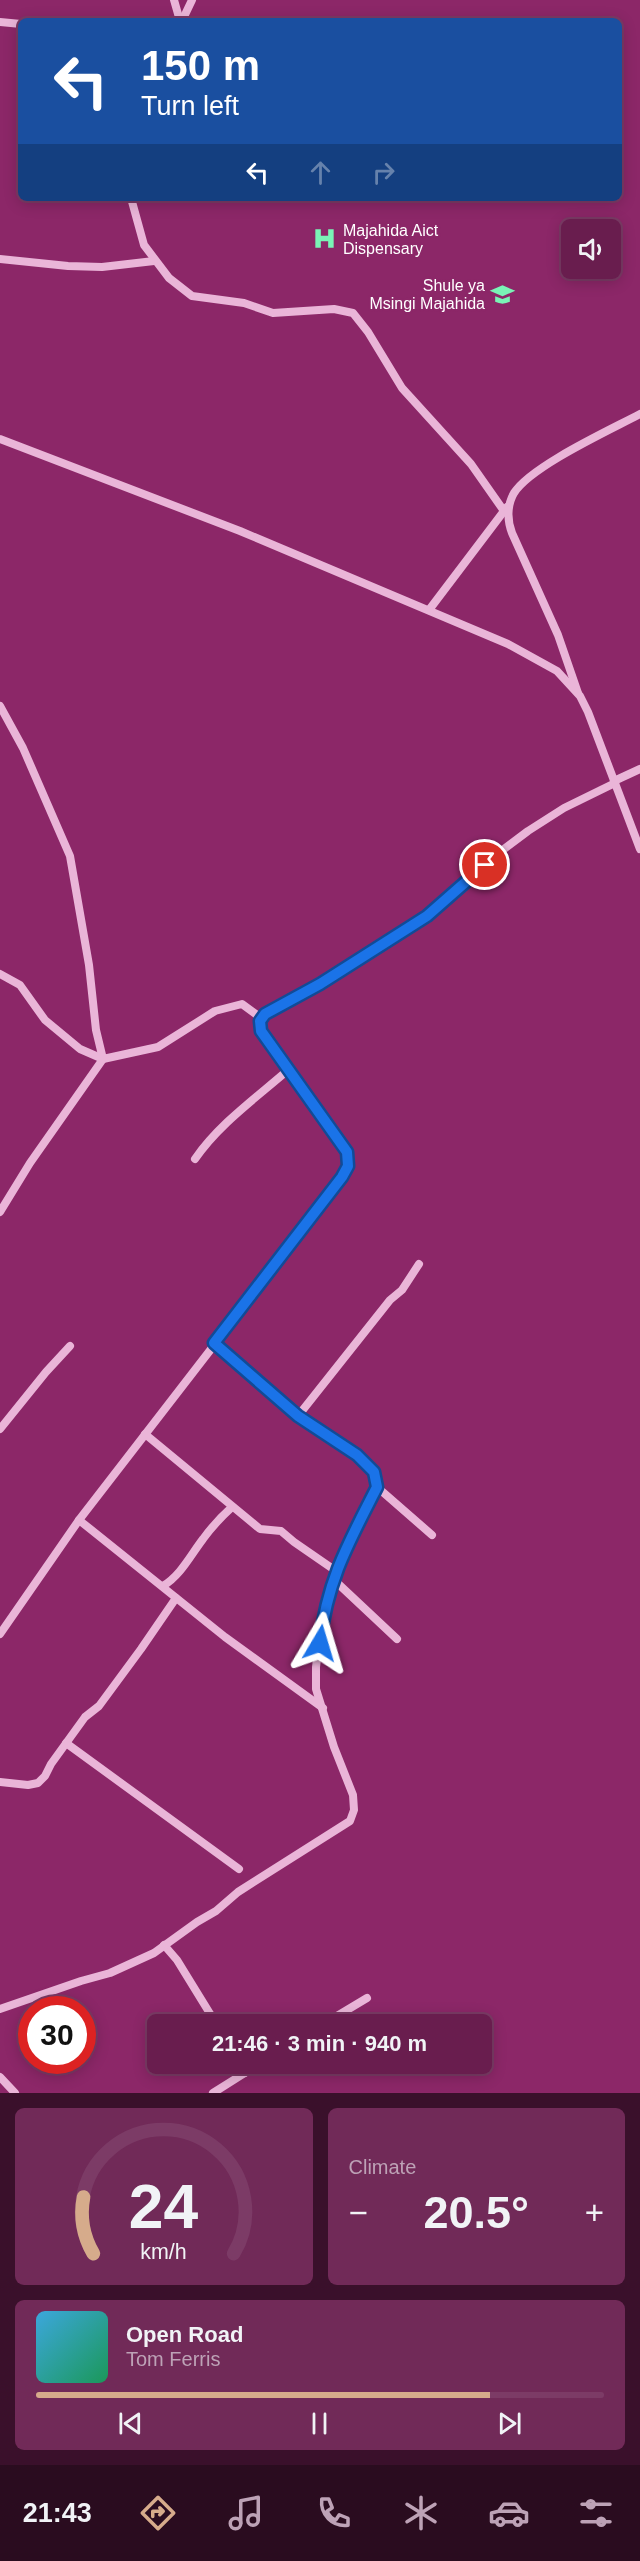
<!DOCTYPE html>
<meta charset="utf-8">
<style>
body{margin:0;font-family:Helvetica,sans-serif;background:#712a58;color:#f1f3f6;height:100vh;display:flex;flex-direction:column;font-size:22px;white-space:nowrap}
*{box-sizing:border-box;margin:0}
p{font-size:20px;color:#bda2b6}
.icon{flex:none;width:33px;height:33px;fill:none;stroke:currentColor;stroke-width:2;stroke-linecap:round;stroke-linejoin:round}
.map{position:relative;height:2093px;overflow:hidden}
.panel{display:flex;flex-direction:column;gap:15px;padding:15px;background:#3a102b;flex:1}
.panel>*{flex:none}
.hud{position:absolute;left:18px;top:18px;width:604px;height:183px;border-radius:9px;box-shadow:0 3px 15px #0003,0 0 0 2px #7c3b66;background:#1a4fa0;color:#fff;overflow:hidden}
.controls{position:absolute;left:561px;top:219px;display:grid;gap:12px}
.controls a{display:grid;place-items:center;width:60px;height:60px;border-radius:9px;background:#691d4e;box-shadow:0 3px 15px #0003,0 0 0 2px #7c3b66;font-size:30px}
.speed{position:absolute;left:18px;top:1996px;display:flex;gap:12px;font-size:30px;font-weight:700;text-align:center}
.speed>*{display:grid;place-content:center;width:78px;height:78px;border-radius:50%;background:#691d4e;box-shadow:0 3px 15px #0003,0 0 0 2px #7c3b66;line-height:1}
.speed .limit{border:9px solid #d22;background:#fff;color:#111}
.pin{position:absolute;display:grid;place-items:center;width:51px;height:51px;color:#fff;margin:-26px;border:3px solid #fff;border-radius:50%;box-shadow:0 2px 6px #0007}
.me{position:absolute;width:66px;margin:-33px;rotate:7deg;stroke-linejoin:round;filter:drop-shadow(0 0 4px #0008)}
.turn{display:flex;align-items:center;gap:21px;height:126px;padding:0 24px;font-size:27px}
.turn .icon{width:78px;height:78px;stroke-width:2.5}
.turn b{display:block;font-size:42px;line-height:51px}
.lanes{display:flex;align-items:center;height:57px;padding:0 24px;background:#0003;justify-content:center;gap:30px;direction:ltr}
.lanes .off{opacity:.35}
.big{font-size:45px;font-weight:800;line-height:1.1}
.panel .widget{flex:1;display:flex;flex-direction:column;justify-content:center;gap:9px;min-width:0;padding:0 21px;border-radius:9px;background:#712a58}
.panel .dial{align-items:center;gap:0}
.dial svg{height:156px;overflow:visible;fill:none;stroke:#7c3b66;stroke-width:7;stroke-linecap:round;text-anchor:middle}
.dial text{fill:#f1f3f6;stroke:none}
.song{display:flex;align-items:center;gap:18px}
.cover{width:72px;height:72px;border-radius:9px;background:linear-gradient(135deg,hsl(200 70% 55%),hsl(150 70% 35%))}
.played{height:6px;border-radius:3px;background:linear-gradient(90deg,#d6ab8b 80%,#7c3b66 80%)}
.keys{display:flex;justify-content:space-around;direction:ltr}
.heat{display:flex;justify-content:space-between;align-items:center;font-size:33px;direction:ltr}
.panel .tiles{flex:1;display:grid;gap:15px;grid-template-columns:1fr 1fr}
.widget:last-child{grid-column:span 2}
.trip{position:absolute;left:147px;top:2014px;width:345px;height:60px;border-radius:9px;background:#691d4e;box-shadow:0 3px 15px #0003,0 0 0 2px #7c3b66;font-weight:800;line-height:60px;text-align:center}
.menu{display:flex;height:96px;justify-content:space-around;align-items:center;background:#2a0c1f;color:#bda2b6}
.menu .icon{width:42px;height:42px}
.menu .selected{color:#d6ab8b}
.menu b{font-size:27px;color:#f1f3f6}
.map>svg:first-child{display:block}
.lines{fill:none;stroke-linecap:round;stroke-linejoin:round}
.minor{stroke:#eab5d8;stroke-width:8}
.route-casing{stroke:#114b97;stroke-width:15}
.route{stroke:#1a73e8;stroke-width:10}
.labels{text-anchor:middle;stroke-width:4.5;stroke-linejoin:round;paint-order:stroke}
.poi-label{font-size:16px;fill:#fff;stroke:#8c2768;text-anchor:start}
</style>
<div class="map">
<svg width="640" height="2093" viewBox="0 0 640 2093">
<rect width="100%" height="100%" fill="#8c2768"/>
<g class="lines">
<g class="minor">
<path d="M 174,0 L 180,21"/>
<path d="M 182,21 L 192,0"/>
<path d="M 0,22 L 21,24"/>
<path d="M 131,198 L 144,245 L 169,278 L 192,296 L 244,303 L 273,313 L 334,309 L 353,313 L 368,332 L 402,388 L 471,464 L 504,511"/>
<path d="M 0,259 L 68,266 L 102,267 L 154,261"/>
<path d="M 0,439 L 240,531 L 508,644 L 557,671 L 580,696 L 588,712 L 640,849"/>
<path d="M 429,610 L 507,507"/>
<path d="M 578,693 L 558,635 L 512,533 C 507,520 507,505 514,493 C 531,466 610,430 640,414"/>
<path d="M 0,706 L 23,748 L 70,856 L 89,965 L 96,1030 L 103,1059 L 30,1163 L 0,1212"/>
<path d="M 614,781 L 640,769"/>
<path d="M 0,974 L 20,985 L 45,1020 L 80,1049 L 103,1059 L 158,1047 L 215,1011 L 242,1004 L 261,1018"/>
<path d="M 195,1159 C 219,1124 256,1098 288,1070"/>
<path d="M 298,1416 L 390,1300 L 402,1290 L 419,1264"/>
<path d="M 0,1429 L 46,1372 L 70,1346"/>
<path d="M 145,1434 L 260,1529 L 281,1531 L 294,1542 L 336,1571"/>
<path d="M 377,1487 L 432,1535"/>
<path d="M 79,1520 L 225,1637 L 323,1708"/>
<path d="M 332,1578 L 397,1639"/>
<path d="M 163,1586 C 181,1575 190,1556 203,1539 C 211,1528 221,1517 232,1507"/>
<path d="M 0,1634 L 79,1520 L 327,1199 L 348,1166 L 347,1152 L 261,1031 L 261,1018 L 427,916 L 500,852 L 528,831 L 564,808 L 615,783"/>
<path d="M 66,1743 L 239,1869"/>
<path d="M 0,1782 L 28,1785 L 38,1783 L 45,1776 L 51,1764 L 85,1717 L 99,1706 L 141,1649 L 176,1598"/>
<path d="M 164,1945 L 177,1960 L 217,2025"/>
<path d="M 0,2009 L 81,1981 L 110,1973 L 154,1953 L 197,1922 L 216,1911 L 238,1892 L 350,1821 L 354,1810 L 353,1795 L 334,1747 L 316,1689 L 316,1667 L 323,1612 L 332,1578 L 377,1487 L 374,1472 L 357,1455 L 298,1416 L 215,1343"/>
<path d="M 322,2025 L 367,1998"/>
<path d="M 240,2064 L 245,2073"/>
<path d="M 0,2077 L 15,2093"/>
<path d="M 213,2093 L 259,2064"/>
</g>
</g>
<g class="lines">
<defs>
<path id="route" d="M 320,1643 C 327,1580 349,1542 377,1487 L 374,1472 L 357,1455 L 298,1416 L 214,1343 L 342,1177 L 348,1166 L 347,1152 L 261,1031 L 260,1021 L 265,1014 L 320,984 L 427,916 L 485,865"/>
</defs>
<use href="#route" class="route-casing"/>
<use href="#route" class="route"/>
</g>
<defs>
<symbol id="hospital-bare" viewBox="-9 -9 18 18"><path d="M-5-5h3v3.5h4V-5h3V5h-3V1.5h-4V5h-3Z" fill="#7af3b6" stroke="#8c2768" stroke-width="2.5" paint-order="stroke"/></symbol>
<symbol id="school-bare" viewBox="-9 -9 18 18"><path d="M0-5L7-2L0 1L-7-2ZM-4 1L0 2.5L4 1V4Q0 6-4 4Z" fill="#7af3b6" stroke="#8c2768" stroke-width="2.5" paint-order="stroke"/></symbol>
</defs>
<g fill-rule="evenodd">
<use href="#hospital-bare" x="308" y="222" width="33" height="33"/>
<use href="#school-bare" x="486" y="278" width="33" height="33"/>
</g>
<g class="labels">
<g class="poi-label">
<text x="343" y="236">Majahida Aict<tspan x="343" dy="18">Dispensary</tspan></text>
<text x="485" y="291" text-anchor="end">Shule ya<tspan x="485" dy="18">Msingi Majahida</tspan></text>
</g>
</g>
</svg>
<div class="controls">
<a><svg class="icon" aria-label="sound" viewBox="0 0 24 24"><path d="M4 9h4l5-4v14l-5-4H4zM17 9q2 3 0 6"/></svg></a>
</div>
<div class="speed"><div class="limit">30</div></div>
<div class="pin" style="left:485px;top:865px;background:#d93025"><svg class="icon" aria-label="arrive" viewBox="0 0 24 24"><path d="M6 21V4h12l-3 4 3 4H6"/></svg></div>
<svg class="me" style="left:320px;top:1643px" viewBox="-20 -20 40 40"><path d="M0-17L14 15 0 8-14 15z" fill="#1a73e8" stroke="#fff" stroke-width="4"/></svg>
<div class="trip">21:46 · 3 min · 940 m</div>
<div class="hud">
<div class="turn"><svg class="icon" aria-label="left" viewBox="0 0 24 24"><path d="M17 20v-9H6M10 6l-5 5 5 5"/></svg><div><b>150 m</b>Turn left</div></div>
<div class="lanes"><svg class="icon" aria-label="left" viewBox="0 0 24 24"><path d="M17 20v-9H6M10 6l-5 5 5 5"/></svg><svg class="icon off" aria-label="ahead" viewBox="0 0 24 24"><path d="M12 20V5M6 11l6-6 6 6"/></svg><svg class="icon off" aria-label="right" viewBox="0 0 24 24"><path d="M7 20v-9h11M14 6l5 5-5 5"/></svg></div>
</div>
</div>
<section class="panel">
<div class="tiles">
<div class="widget dial"><svg viewBox="0 0 100 80">
<path d="M14 69A42 42 0 1 1 86 69"/>
<path d="M14 69A42 42 0 0 1 9 40" stroke="#d6ab8b"/>
<text x="50" y="56" font-size="32" font-weight="700">24</text>
<text x="50" y="72" font-size="11">km/h</text>
</svg></div>
<div class="widget"><p>Climate</p>
<div class="heat"><a>−</a><b class="big">20.5°</b><a>+</a></div>
</div>
<div class="widget">
<div class="song"><i class="cover"></i><div><b>Open Road</b><p>Tom Ferris</p></div></div>
<div class="played"></div>
<div class="keys"><svg class="icon" aria-label="previous" viewBox="0 0 24 24"><path d="M18 5L8 12l10 7zM5 5v14"/></svg><svg class="icon" aria-label="pause" viewBox="0 0 24 24"><path d="M8 5v14M16 5v14"/></svg><svg class="icon" aria-label="next" viewBox="0 0 24 24"><path d="M6 5l10 7-10 7zM19 5v14"/></svg></div>
</div>
</div>
</section>
<nav class="menu">
<b>21:43</b>
<svg class="icon selected" aria-label="directions" viewBox="0 0 24 24"><path d="M12 3l9 9-9 9-9-9zM9 14v-3h6M13 9l2 2-2 2"/></svg>
<svg class="icon" aria-label="music" viewBox="0 0 24 24"><path d="M9 18V5l10-2v13"/><circle cx="6" cy="18" r="3"/><circle cx="16" cy="16" r="3"/></svg>
<svg class="icon" aria-label="phone" viewBox="0 0 24 24"><path d="M5 4h4l2 5-3 2q2 4 5 5l2-3 5 2v4C11 20 4 13 5 4z"/></svg>
<svg class="icon" aria-label="climate" viewBox="0 0 24 24"><path d="M12 3v18M4 7l16 10M4 17L20 7"/></svg>
<svg class="icon" aria-label="car" viewBox="0 0 24 24"><path d="M5 17H2v-5l4-1 3-4h7l3 4 3 1v5h-3M9 17h6M6 11h13"/><circle cx="7" cy="17" r="2"/><circle cx="17" cy="17" r="2"/></svg>
<svg class="icon" aria-label="filters" viewBox="0 0 24 24"><path d="M4 7h16M4 17h16"/><circle cx="9" cy="7" r="2"/><circle cx="15" cy="17" r="2"/></svg>
</nav>
